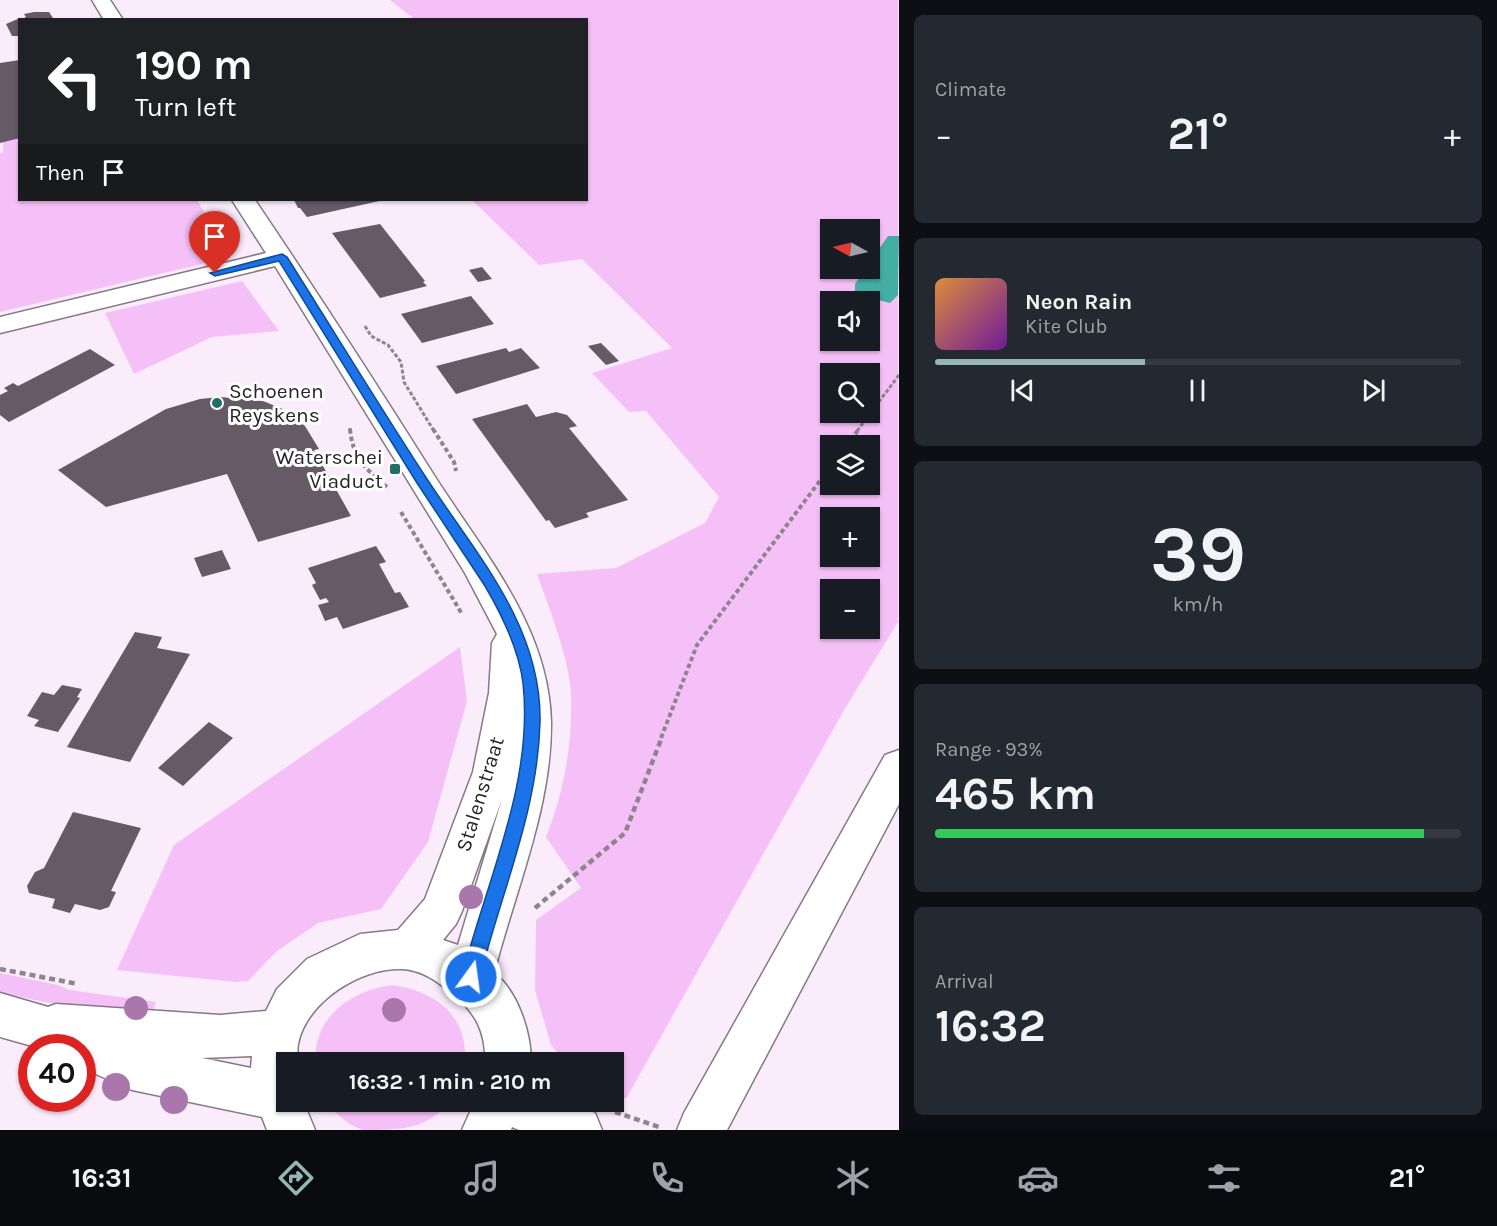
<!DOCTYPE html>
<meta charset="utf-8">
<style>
body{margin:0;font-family:Karla,sans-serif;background:#242831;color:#f1f3f6;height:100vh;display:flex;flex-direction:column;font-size:22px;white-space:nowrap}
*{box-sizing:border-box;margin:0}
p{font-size:20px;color:#9ea1a6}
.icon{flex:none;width:33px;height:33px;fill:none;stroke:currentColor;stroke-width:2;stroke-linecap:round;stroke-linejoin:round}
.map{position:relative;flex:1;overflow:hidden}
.side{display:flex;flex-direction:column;gap:15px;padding:15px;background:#0d0f14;width:598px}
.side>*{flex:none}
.guide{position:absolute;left:18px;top:18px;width:570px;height:183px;border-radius:0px;box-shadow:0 2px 4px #0004;background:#202124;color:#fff;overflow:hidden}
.needle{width:39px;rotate:278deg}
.controls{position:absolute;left:820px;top:219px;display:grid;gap:12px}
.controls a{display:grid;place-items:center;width:60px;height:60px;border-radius:0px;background:#171b24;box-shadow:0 2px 4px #0004;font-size:30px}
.speed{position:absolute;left:18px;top:1034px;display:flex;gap:12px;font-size:30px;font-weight:700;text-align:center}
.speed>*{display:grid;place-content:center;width:78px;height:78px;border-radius:50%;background:#171b24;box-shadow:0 2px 4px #0004;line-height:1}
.speed .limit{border:9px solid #d22;background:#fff;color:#111}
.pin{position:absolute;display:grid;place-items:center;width:51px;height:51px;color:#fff;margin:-62px -26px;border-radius:50% 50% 50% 0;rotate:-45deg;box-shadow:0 0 6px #0007}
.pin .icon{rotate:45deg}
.me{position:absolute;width:66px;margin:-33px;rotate:14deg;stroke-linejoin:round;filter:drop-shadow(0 0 4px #0008)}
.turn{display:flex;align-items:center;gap:21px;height:126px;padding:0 18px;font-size:27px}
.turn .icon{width:78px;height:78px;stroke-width:2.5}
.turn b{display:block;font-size:42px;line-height:51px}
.then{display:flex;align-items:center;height:57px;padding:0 18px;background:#0003;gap:12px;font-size:22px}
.big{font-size:45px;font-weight:700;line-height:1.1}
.side .tile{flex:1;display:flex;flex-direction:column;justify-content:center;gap:9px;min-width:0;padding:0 21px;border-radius:9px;background:#242831}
.side .dial{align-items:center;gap:0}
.dial b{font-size:78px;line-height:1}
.song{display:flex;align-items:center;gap:18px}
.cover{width:72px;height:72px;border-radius:9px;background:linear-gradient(135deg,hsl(30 70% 55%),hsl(280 70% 35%))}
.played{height:6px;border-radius:3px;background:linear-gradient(90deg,#94b7b5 40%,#363941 40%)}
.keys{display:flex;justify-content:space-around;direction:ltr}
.heat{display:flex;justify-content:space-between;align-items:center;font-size:33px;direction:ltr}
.charge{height:9px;border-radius:4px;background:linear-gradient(90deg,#34c759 93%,#363941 0)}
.trip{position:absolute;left:276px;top:1052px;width:348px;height:60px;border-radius:0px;background:#171b24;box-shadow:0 2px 4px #0004;font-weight:700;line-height:60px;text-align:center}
.menu{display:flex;height:96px;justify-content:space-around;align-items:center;background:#090b0e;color:#9ea1a6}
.menu .icon{width:42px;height:42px}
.menu .current{color:#94b7b5}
.menu b{font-size:27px;color:#f1f3f6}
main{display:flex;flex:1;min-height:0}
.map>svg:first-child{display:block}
.green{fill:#f5c0f7;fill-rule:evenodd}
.water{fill:#44aea4}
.building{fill:#665a67}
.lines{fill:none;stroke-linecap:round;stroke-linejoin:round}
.minor-casing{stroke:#867987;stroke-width:3}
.highway-casing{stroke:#867987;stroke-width:3}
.path-far2{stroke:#8e848e;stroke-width:3;stroke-dasharray:4 2;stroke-linecap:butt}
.path-far1{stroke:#8e848e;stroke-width:4;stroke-dasharray:4.5 3;stroke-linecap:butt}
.path{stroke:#8e848e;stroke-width:4.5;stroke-dasharray:6 4;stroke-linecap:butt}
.minor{fill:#fff;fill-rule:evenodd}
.highway{fill:#fff;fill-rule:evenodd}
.tree{fill:#aa77ad}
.route{fill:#1a73e8;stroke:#114b97;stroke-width:1.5}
.poi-dot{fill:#236d66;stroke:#fff;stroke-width:2}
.labels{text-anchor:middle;stroke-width:6;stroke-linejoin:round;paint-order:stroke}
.poi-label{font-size:21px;fill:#282328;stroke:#fff;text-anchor:start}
.street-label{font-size:21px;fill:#282328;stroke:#fff}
</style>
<main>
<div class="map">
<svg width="899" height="1130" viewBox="0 0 899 1130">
<rect width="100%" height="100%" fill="#fbecfb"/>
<g class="green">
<path d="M 390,0 L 898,0 L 898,622 L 844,710 L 626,1099 L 614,1092 L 614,1062 L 566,1062 L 551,1045 L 535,990 L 536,920 L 581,888 L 546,837 C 564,792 573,742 571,693 C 569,658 549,608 537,574 L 616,568 L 705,523 L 719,497 L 646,411 L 629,412 L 592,373 L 672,348 L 582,259 L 539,265 L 472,200 L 586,200 L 586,20 L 414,19 ZM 831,230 L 870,230 L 870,268 L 831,268 ZM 831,302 L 870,302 L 870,340 L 831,340 ZM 831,374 L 870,374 L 870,412 L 831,412 ZM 831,446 L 870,446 L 870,484 L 831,484 ZM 831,518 L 870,518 L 870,556 L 831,556 ZM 831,590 L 870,590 L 870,628 L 831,628 Z"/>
<path d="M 19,130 L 20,200 L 197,200 L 231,257 L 0,312 L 0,153 L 3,152 L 3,132 Z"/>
<path d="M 242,281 L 279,331 L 212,337 L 134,374 L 105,313 Z"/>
<path d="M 460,647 L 467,701 L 428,842 L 381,909 L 318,923 L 277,951 L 248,981 L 236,982 L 117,970 L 174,845 Z"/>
<path d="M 0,973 L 58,985 L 69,990 L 156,1002 L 152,1016 L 76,1008 L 0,993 Z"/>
<path d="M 392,985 C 435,991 468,1015 465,1062 L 315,1062 C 314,1016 351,991 392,985 Z"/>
<path d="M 326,1101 L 451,1101 C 426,1130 401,1130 363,1130 C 347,1125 336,1114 326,1101 Z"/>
</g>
<path class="water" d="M 888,236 L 899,236 L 898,295 L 890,303 L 855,294 L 855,284 L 865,269 L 870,268 L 870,262 Z"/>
<g class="building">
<path d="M 34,12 L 49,12 L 53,18 L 20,20 L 26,17 L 24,14 Z"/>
<path d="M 20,18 L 20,36 L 12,36 L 6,24 Z"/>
<path d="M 20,60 L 20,138 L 0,143 L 0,63 Z"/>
<path d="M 294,200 L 384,200 L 307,217 L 300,208 L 298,208 Z"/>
<path d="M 380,224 L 425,281 L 423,282 L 427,286 L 380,298 L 332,233 Z"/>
<path d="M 482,267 L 492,279 L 478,282 L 469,270 Z"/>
<path d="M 471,296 L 494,324 L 422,343 L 401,314 Z"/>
<path d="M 601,343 L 619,361 L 606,365 L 588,346 Z"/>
<path d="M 506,348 L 509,352 L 521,348 L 540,368 L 456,394 L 436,366 Z"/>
<path d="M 90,349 L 115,365 L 9,422 L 0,415 L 0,395 L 8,391 L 4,388 L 13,383 L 18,386 Z"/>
<path d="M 220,397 L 263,401 L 285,410 L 305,426 L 319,449 L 314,450 L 351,516 L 258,542 L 227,474 L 106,507 L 58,470 L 166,409 L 200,399 Z"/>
<path d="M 527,404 L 536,417 L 556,412 L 567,415 L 577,426 L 569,428 L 628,500 L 586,513 L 589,517 L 555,528 L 549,520 L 546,521 L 472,419 Z"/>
<path d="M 376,546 L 386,562 L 379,564 L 395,593 L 400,592 L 409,607 L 343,629 L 337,617 L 325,621 L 318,605 L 329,602 L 326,598 L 320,600 L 312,585 L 316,583 L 308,568 Z"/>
<path d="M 222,550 L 231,569 L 202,577 L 194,558 Z"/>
<path d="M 135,632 L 162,637 L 157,648 L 190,654 L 130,762 L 67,747 Z"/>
<path d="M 62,685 L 82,689 L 77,697 L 80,698 L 58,732 L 34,726 L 39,720 L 27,716 L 42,692 L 54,695 Z"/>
<path d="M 209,722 L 233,738 L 183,786 L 158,768 Z"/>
<path d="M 73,812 L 141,828 L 111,891 L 116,892 L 109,907 L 100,910 L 75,904 L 70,913 L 52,908 L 55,899 L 29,893 L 27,886 L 35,872 L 44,868 Z"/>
</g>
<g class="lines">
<defs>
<g id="minor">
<path d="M 92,0 L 110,0 L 123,20 L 104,20 Z"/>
<path d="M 232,200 L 255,200 C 315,289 374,380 432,472 C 481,550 549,625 551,722 C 552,807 515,891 494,973 C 518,991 531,1033 531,1062 L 485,1062 C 486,1033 476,1013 454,995 C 438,982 423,970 402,969 C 361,967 306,1002 298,1044 C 297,1049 298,1056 297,1062 L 286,1062 L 286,1101 L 303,1101 L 315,1130 L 267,1130 L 262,1117 L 132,1090 L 82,1068 L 82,1047 L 36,1047 L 0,1037 L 0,993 L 48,1007 L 56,1004 L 220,1015 L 266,1011 L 277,989 L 307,959 L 360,934 L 398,930 L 425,899 L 473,772 L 489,693 L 492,643 L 497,634 L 465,573 L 275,266 L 0,333 L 0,317 L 266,253 ZM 502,799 L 458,945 L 443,940 L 456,924 L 462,911 ZM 252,1056 L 251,1068 L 202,1058 Z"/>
<path d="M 475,1101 L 565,1101 L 595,1113 L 602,1130 L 519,1130 L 512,1127 L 511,1130 L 462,1130 Z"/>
</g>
<path id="highway" d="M 899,750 L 899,804 L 727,1130 L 677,1130 L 684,1113 L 885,755 Z"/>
</defs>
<use href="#minor" class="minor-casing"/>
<use href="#highway" class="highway-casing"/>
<g class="path-far2">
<path d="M 365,326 L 371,336 L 388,345 L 401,362 L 404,382 L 434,431"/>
<path d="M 350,428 L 350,431"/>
<path d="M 857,431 L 899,375"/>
</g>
<g class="path-far1">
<path d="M 350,429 C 353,459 365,468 387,487"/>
<path d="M 433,429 L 454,462 L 456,471"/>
<path d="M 846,446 L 859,429"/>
<path d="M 401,512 L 462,614"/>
<path d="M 661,738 L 697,645 L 831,466"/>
</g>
<g class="path">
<path d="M 535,908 L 625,833 L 662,737"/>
<path d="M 0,969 L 78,984"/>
<path d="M 615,1112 L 659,1127"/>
</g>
<use href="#minor" class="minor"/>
<use href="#highway" class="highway"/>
</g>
<g class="tree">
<circle cx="471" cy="897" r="12"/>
<circle cx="136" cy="1008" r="12"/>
<circle cx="394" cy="1010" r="12"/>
<circle cx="116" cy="1087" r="14"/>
<circle cx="174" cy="1100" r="14"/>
</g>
<path class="route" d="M 282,254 L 287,257 C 333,330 378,404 425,476 C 474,552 542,625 540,722 C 538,810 501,893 480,977 L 477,983 L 471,985 L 464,983 L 462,977 C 486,881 534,784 523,683 C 519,650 502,615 485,586 L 417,483 L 279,261 L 215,276 L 210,273 Z"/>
<g class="poi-dot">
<circle cx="217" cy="403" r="6"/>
<rect x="389" y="463" width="12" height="12" rx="3"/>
</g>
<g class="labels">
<g class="poi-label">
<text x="229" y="398">Schoenen<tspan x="229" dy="24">Reyskens</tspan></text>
<text x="383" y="464" text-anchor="end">Waterschei<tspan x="383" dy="24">Viaduct</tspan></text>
</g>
<g class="street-label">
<text transform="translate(480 794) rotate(-73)" y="7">Stalenstraat</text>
</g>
</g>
</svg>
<div class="controls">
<a><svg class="needle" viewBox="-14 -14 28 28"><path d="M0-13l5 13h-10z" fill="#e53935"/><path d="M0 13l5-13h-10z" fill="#9ea1a6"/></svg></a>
<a><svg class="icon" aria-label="sound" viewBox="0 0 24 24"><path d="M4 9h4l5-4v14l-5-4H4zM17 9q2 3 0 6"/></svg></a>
<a><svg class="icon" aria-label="search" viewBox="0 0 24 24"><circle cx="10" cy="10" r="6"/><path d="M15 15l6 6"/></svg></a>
<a><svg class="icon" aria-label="layers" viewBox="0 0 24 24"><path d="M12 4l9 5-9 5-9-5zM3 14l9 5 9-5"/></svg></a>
<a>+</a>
<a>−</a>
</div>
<div class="speed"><div class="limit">40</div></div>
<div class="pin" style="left:215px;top:273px;background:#d93025"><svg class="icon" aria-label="arrive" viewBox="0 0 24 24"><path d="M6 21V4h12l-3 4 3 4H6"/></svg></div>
<svg class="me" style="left:471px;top:977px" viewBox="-20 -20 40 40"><circle r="17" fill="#1a73e8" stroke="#fff" stroke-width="3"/><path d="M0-11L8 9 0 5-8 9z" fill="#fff"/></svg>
<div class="trip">16:32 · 1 min · 210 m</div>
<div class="guide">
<div class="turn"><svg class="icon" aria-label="left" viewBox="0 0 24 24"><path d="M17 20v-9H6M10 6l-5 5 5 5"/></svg><div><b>190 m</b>Turn left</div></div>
<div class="then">Then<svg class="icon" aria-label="arrive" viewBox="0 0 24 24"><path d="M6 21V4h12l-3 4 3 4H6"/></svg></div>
</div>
</div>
<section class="side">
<div class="tile"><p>Climate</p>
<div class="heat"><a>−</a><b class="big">21°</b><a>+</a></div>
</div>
<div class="tile">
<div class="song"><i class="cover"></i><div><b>Neon Rain</b><p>Kite Club</p></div></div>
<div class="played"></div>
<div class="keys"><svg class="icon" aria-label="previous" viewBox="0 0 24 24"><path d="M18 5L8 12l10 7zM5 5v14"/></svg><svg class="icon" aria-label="pause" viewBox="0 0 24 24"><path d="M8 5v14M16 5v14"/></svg><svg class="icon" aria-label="next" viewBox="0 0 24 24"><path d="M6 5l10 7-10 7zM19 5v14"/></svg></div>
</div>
<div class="tile dial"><b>39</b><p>km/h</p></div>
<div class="tile"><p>Range · 93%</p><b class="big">465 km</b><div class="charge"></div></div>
<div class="tile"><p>Arrival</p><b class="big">16:32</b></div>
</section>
</main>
<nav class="menu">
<b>16:31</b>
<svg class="icon current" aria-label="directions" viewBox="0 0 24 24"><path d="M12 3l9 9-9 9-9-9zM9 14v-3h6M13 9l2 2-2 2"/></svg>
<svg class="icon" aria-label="music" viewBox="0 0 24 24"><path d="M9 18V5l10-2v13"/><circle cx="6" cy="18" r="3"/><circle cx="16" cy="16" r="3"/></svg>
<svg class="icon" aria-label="phone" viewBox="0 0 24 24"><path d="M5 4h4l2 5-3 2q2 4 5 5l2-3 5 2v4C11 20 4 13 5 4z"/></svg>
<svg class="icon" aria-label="climate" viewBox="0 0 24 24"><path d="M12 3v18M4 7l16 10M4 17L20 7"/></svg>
<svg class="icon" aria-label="car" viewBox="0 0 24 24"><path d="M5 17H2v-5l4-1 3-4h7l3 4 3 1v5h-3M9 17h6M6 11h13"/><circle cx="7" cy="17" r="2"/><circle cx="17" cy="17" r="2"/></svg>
<svg class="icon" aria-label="filters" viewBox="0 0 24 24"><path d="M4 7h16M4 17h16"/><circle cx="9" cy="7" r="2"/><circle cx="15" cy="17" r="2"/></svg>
<b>21°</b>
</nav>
